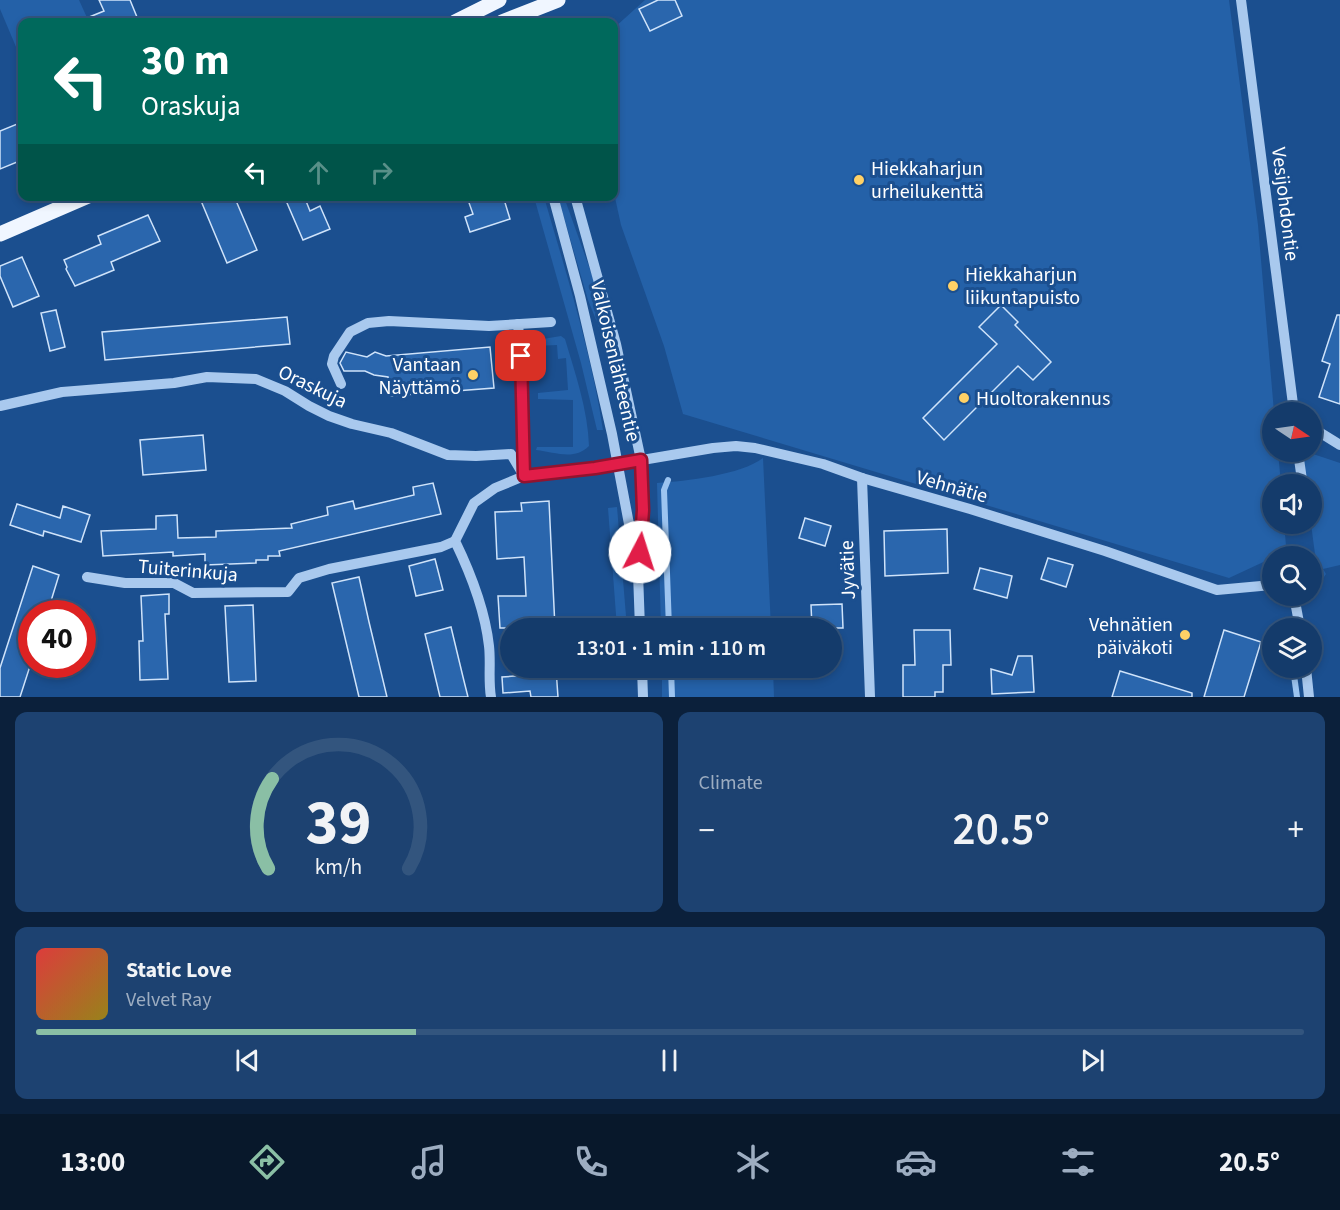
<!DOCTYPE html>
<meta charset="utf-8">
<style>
body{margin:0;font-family:"Source Sans 3",sans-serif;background:#1d4271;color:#f1f3f6;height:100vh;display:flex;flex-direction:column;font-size:22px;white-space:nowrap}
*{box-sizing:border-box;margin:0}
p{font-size:20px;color:#9dadc1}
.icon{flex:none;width:33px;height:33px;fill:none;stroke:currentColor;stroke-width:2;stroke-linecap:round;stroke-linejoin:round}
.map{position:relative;height:697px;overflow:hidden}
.drawer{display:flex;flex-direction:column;gap:15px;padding:15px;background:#0b203b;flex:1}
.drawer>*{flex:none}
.guide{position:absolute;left:18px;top:18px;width:600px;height:183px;border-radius:12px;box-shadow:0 3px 9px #0003,0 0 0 2px #33557e;background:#00695c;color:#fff;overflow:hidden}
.needle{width:39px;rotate:103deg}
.tools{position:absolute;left:1262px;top:402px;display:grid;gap:12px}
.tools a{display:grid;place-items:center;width:60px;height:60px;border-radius:50%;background:#143b6b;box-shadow:0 3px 9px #0003,0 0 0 2px #33557e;font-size:30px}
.speed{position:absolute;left:18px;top:600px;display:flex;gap:12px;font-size:30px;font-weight:700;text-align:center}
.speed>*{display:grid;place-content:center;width:78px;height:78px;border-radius:50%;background:#143b6b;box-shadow:0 3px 9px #0003,0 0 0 2px #33557e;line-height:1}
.speed .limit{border:9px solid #d22;background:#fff;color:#111}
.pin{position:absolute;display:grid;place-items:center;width:51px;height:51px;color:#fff;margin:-26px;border-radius:12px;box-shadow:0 3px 9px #0006}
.me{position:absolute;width:66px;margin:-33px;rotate:5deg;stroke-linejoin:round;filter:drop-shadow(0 0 4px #0008)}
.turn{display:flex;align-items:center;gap:21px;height:126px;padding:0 24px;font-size:27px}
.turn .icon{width:78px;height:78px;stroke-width:2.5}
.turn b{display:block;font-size:42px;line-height:51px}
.lanes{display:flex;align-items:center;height:57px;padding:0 24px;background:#0003;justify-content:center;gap:30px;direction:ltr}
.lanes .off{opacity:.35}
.big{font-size:45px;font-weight:600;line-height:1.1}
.drawer .tile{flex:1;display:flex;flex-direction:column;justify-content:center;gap:9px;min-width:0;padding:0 21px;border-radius:12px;background:#1d4271}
.drawer .dial{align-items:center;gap:0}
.dial svg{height:156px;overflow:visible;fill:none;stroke:#33557e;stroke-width:7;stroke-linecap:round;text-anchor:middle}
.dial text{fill:#f1f3f6;stroke:none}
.song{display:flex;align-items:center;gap:18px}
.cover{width:72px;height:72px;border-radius:9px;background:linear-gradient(135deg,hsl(0 70% 55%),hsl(50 70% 35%))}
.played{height:6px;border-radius:3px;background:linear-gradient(90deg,#8abfa5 30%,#33557e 30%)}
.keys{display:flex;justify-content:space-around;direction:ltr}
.heat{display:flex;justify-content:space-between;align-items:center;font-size:33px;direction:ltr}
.drawer .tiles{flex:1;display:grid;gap:15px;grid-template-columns:1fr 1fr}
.tile:last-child{grid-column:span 2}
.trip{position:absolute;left:500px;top:618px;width:342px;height:60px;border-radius:30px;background:#143b6b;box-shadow:0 3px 9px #0003,0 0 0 2px #33557e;font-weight:600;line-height:60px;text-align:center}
.tabs{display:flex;height:96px;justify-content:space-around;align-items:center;background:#08182b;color:#9dadc1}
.tabs .icon{width:42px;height:42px}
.tabs .on{color:#8abfa5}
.tabs b{font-size:27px;color:#f1f3f6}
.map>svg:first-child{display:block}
.green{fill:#2461a8}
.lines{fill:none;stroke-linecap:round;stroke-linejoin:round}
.stream{stroke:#9cc4f0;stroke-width:6}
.building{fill:#2a66ad;stroke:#cfe3fa;stroke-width:1.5}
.minor{stroke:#a9c9ee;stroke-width:10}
.major{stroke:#f0f6ff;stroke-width:15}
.route-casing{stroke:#92132f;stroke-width:15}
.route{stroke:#e11d48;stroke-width:10}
.poi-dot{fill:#ffd166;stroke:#1b4f8f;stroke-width:2}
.labels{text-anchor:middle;stroke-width:6;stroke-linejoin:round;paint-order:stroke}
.poi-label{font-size:20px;fill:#fff;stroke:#1b4f8f;text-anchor:start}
.street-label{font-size:20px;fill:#fff;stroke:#1b4f8f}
</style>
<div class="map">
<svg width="1340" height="697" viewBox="0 0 1340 697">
<rect width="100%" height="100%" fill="#1b4f8f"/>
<g class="green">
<path d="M 0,0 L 79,0 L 89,22 L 22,22 L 22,61 L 0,9 Z"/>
<path d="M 645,0 L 1229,0 L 1258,225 L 1274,412 L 1272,412 L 1272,452 L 1278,452 L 1281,484 L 1272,484 L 1272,524 L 1284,524 L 1287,556 L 1272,556 L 1272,558 L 1229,578 L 683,414 L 664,346 L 621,225 L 614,193 L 614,28 Z"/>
<path d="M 534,197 L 544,197 C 566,273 591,351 603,430 L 597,430 L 581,363 Z"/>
<path d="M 558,197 L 564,197 L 601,300 L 611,341 L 605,342 L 588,300 Z"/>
<path d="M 561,336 L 565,339 C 575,373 588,410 589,446 C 574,461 555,452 536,450 L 537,447 L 573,447 L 573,400 L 538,399 L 538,393 L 568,390 L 566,358 L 558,359 L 557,345 L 536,346 L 536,343 L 543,339 Z"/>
<path d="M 1301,452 L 1307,452 L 1340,463 L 1340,565 L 1323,569 L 1326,574 L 1319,584 L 1311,524 L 1311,484 L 1306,484 Z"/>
<path d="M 763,458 L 771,628 L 661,628 L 657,483 C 686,481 741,475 763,458 Z"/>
<path d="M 617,507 L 627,628 L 617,628 L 608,508 Z"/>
<path d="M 662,668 L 773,668 L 774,697 L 662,697 Z"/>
</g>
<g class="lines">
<g class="stream">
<path d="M 668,480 L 664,490 L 669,628"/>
<path d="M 1288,625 L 1288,628"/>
<path d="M 671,668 L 672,697"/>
<path d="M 1293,668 L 1297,697"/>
</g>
</g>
<g class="building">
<path d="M 99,0 L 130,0 L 139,22 L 77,22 L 104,11 Z"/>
<path d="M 658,0 L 675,0 L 682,16 L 650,31 L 639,9 Z"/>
<path d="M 22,122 L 22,160 L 0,169 L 0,131 Z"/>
<path d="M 199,196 L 234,196 L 257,250 L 227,263 Z"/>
<path d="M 284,196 L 304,196 L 310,211 L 320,206 L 330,229 L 303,240 Z"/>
<path d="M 477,196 L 486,196 L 488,201 L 503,196 L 510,219 L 470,232 L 465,217 L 473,214 L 468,200 Z"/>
<path d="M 148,215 L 160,241 L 111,262 L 114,270 L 75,286 L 66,269 L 67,267 L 64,260 L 101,244 L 98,236 Z"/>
<path d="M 22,257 L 39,296 L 13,307 L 0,276 L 0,266 Z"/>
<path d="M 1001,305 L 1018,322 L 1015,325 L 1051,362 L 1033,380 L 1018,366 L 944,440 L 923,418 L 997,344 L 979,327 Z"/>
<path d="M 56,310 L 65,347 L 50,351 L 41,313 Z"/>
<path d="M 1337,315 L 1340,315 L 1340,404 L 1319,397 L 1330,364 L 1322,361 Z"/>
<path d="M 287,317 L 290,344 L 105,360 L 102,332 Z"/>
<path d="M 490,347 L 494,388 L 390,396 L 388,377 L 374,375 L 365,371 L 344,371 L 340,363 L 346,352 L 367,357 L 375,352 L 386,356 Z"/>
<path d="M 203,435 L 206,470 L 143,475 L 140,440 Z"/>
<path d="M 433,483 L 441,514 L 279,551 L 280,556 L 268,556 L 268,560 L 256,560 L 256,563 L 205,565 L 205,554 L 173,556 L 173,552 L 103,556 L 101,531 L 156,529 L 156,516 L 177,515 L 178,538 L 216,537 L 216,531 L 292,528 L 291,524 L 328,515 L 327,507 L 353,501 L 355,509 L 414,495 L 413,487 Z"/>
<path d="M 549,501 L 555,628 L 500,628 L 498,596 L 526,596 L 524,557 L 497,559 L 495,512 L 522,511 L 521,503 Z"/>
<path d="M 17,504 L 60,518 L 63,506 L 90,515 L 81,542 L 44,531 L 43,536 L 10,525 Z"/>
<path d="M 805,518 L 831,526 L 825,546 L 799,538 Z"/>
<path d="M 947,529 L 948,573 L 885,576 L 884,531 Z"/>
<path d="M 1048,558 L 1073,565 L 1066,587 L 1041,579 Z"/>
<path d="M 435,559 L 443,590 L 416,596 L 409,566 Z"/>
<path d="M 33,566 L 59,575 L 47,614 L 32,614 L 32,660 L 20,697 L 0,697 L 0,668 Z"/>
<path d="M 980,568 L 1012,576 L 1007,598 L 974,589 Z"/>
<path d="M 359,577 L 369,622 L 387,697 L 359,697 L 332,583 Z"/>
<path d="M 169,594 L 169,614 L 165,614 L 168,679 L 140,680 L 139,641 L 143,641 L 141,596 Z"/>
<path d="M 842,604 L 843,628 L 812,628 L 811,605 Z"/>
<path d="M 253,605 L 256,681 L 229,682 L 225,606 Z"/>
<path d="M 451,627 L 463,677 L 468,697 L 440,697 L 425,634 Z"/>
<path d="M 914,630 L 950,630 L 951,665 L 943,665 L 943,692 L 935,692 L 935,697 L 903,697 L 903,665 L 915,665 Z"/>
<path d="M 1224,630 L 1261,642 L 1244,697 L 1204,697 Z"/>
<path d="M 1018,656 L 1032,656 L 1034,692 L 992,694 L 991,669 L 1012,675 Z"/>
<path d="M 556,669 L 558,697 L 531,697 L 530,691 L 503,693 L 502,677 L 529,675 L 529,671 Z"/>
<path d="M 1120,671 L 1192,693 L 1192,697 L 1112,697 Z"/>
</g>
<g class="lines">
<g class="minor">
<path d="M 1241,0 L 1294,412"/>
<path d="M 553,196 L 580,296 L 612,434 L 636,561"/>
<path d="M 575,196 L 616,344 L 641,460 L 643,510 L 638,573 L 640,628"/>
<path d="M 518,324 L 522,372 L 524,476 L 595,468 L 713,448 L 736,446 L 755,448 L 823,464 L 862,478 L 970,509 L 1105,551 L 1217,590 L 1272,585"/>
<path d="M 341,384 L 332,364 L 334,356 L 350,332 L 368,323 L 389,321 L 489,326 L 551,322"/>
<path d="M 0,406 L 62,392 L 174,383 L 207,377 L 256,379 L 285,391 L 309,406 L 329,416 L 352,424 L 391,433 L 448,455 L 476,456 L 511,454 L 524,476 L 495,488 L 474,503 L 455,541 C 471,574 485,610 489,646 C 491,663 488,680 491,697"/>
<path d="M 1311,427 L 1340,445"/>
<path d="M 1298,452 L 1302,480"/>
<path d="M 862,478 L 870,697"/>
<path d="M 87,577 L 125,583 L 174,583 L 193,593 L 288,592 L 299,578 L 329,569 L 441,547 L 455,541"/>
<path d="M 1294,596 L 1300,628"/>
<path d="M 642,668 L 643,697"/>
<path d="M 1306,668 L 1309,697"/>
</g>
<g class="major">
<path d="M 455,22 L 499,0"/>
<path d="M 502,22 L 558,0"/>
<path d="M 0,234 L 88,196"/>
</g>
</g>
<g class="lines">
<defs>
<path id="route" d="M 521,356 L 524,476 L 595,468 L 641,460 L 643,510 L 640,552"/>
</defs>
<use href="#route" class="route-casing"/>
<use href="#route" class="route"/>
</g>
<g class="poi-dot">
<circle cx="859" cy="180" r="6"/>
<circle cx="953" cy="286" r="6"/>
<circle cx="473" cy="375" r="6"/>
<circle cx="964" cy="398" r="6"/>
<circle cx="1185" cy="635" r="6"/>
</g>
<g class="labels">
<g class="poi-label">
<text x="871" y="175">Hiekkaharjun<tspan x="871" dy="23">urheilukenttä</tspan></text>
<text x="965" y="281">Hiekkaharjun<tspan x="965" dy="23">liikuntapuisto</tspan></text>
<text x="461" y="371" text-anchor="end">Vantaan<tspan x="461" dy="23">Näyttämö</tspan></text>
<text x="976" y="405">Huoltorakennus</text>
<text x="1173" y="631" text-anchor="end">Vehnätien<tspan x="1173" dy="23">päiväkoti</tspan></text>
</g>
<g class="street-label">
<text transform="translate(1286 204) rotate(83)" y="7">Vesijohdontie</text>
<text transform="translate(616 361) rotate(77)" y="7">Valkoisenlähteentie</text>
<text transform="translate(313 386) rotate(26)" y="7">Oraskuja</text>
<text transform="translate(952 486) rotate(16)" y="7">Vehnätie</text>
<text transform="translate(188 570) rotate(5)" y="7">Tuiterinkuja</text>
<text transform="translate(847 570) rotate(-92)" y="7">Jyvätie</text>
</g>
</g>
</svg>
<div class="tools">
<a><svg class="needle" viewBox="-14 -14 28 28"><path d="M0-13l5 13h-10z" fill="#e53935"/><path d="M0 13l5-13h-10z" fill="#9dadc1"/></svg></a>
<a><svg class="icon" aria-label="sound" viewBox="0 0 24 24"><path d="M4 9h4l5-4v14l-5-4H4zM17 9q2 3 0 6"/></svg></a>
<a><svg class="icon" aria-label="search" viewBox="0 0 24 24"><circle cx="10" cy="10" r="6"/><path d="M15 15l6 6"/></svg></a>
<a><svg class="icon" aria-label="layers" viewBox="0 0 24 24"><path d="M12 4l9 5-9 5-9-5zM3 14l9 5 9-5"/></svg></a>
</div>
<div class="speed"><div class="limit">40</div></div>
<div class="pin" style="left:521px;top:356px;background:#d93025"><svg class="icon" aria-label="arrive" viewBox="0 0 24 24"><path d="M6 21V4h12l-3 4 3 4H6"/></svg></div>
<svg class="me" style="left:640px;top:552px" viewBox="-20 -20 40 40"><circle r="19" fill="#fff"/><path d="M0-13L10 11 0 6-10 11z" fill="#e11d48"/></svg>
<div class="trip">13:01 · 1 min · 110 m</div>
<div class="guide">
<div class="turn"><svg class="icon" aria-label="left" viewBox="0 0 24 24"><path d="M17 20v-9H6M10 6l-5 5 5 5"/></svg><div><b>30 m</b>Oraskuja</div></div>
<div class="lanes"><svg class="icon" aria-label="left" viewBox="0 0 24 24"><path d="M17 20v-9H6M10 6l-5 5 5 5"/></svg><svg class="icon off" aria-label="ahead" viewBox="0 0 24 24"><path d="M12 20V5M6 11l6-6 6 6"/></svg><svg class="icon off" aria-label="right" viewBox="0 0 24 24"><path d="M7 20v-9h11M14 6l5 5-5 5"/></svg></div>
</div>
</div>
<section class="drawer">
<div class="tiles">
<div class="tile dial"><svg viewBox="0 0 100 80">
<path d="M14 69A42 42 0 1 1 86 69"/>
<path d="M14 69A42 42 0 0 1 16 23" stroke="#8abfa5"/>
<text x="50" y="56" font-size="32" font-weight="700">39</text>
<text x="50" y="72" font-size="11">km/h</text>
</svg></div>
<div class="tile"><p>Climate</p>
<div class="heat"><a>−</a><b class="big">20.5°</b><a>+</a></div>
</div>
<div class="tile">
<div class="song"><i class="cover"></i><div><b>Static Love</b><p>Velvet Ray</p></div></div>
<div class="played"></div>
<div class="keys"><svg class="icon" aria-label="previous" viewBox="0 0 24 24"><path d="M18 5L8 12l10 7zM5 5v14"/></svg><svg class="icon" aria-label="pause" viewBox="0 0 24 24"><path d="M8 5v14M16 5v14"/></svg><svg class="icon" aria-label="next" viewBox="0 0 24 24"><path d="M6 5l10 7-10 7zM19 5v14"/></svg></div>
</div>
</div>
</section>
<nav class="tabs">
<b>13:00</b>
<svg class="icon on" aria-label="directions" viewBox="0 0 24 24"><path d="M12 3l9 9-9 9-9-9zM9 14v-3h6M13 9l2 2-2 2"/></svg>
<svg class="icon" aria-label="music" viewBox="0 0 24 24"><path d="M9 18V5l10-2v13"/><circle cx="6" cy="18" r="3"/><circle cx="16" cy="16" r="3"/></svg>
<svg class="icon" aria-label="phone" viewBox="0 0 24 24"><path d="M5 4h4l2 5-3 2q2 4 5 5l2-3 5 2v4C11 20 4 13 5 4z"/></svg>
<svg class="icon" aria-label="climate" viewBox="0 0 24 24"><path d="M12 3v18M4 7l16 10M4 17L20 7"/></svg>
<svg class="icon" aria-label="car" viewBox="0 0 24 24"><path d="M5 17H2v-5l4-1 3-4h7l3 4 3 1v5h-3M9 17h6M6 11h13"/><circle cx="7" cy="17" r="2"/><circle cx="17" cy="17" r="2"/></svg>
<svg class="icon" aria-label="filters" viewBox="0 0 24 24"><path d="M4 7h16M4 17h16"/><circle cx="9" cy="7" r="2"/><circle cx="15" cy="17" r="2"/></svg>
<b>20.5°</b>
</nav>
